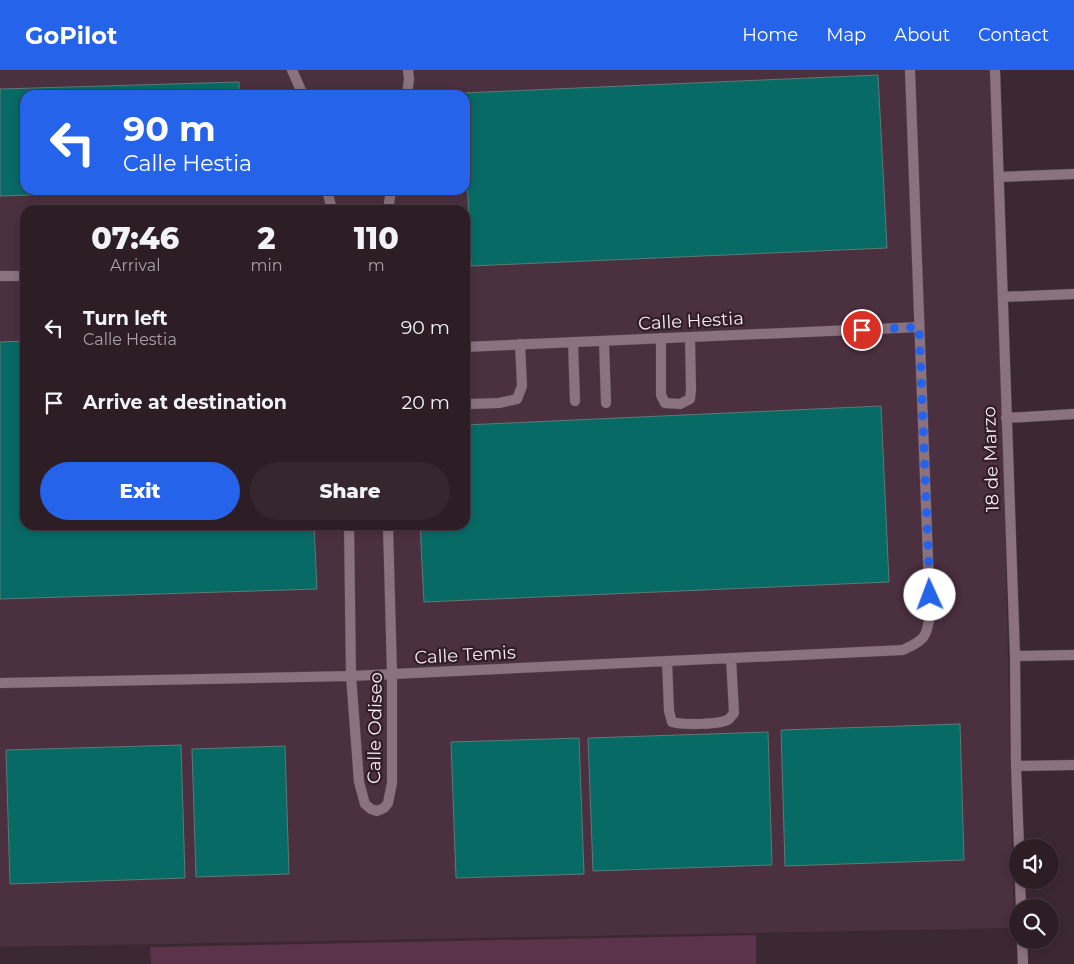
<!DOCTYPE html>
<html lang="en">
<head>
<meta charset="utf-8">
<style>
  body { margin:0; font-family:Montserrat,sans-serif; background:#35272e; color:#f1f3f6; height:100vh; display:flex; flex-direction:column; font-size:19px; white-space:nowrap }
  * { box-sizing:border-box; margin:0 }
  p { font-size:16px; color:#a7a2a7 }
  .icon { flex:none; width:28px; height:28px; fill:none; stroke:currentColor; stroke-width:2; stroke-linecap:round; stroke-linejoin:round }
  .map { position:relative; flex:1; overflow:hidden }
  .details { position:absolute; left:20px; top:135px; width:450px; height:325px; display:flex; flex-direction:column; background:#2d1e26; border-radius:15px; box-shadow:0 2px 8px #0003,0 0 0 1px #483c43 }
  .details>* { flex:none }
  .guide { position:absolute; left:20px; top:20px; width:450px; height:105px; border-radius:15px; box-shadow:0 2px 8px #0003,0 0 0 1px #483c43; background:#2563eb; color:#fff; overflow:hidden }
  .fabs { position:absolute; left:1009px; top:769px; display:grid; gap:10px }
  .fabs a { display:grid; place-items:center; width:50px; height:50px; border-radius:50%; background:#2d1e26; box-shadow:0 2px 8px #0003,0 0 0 1px #483c43; font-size:25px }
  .pin { position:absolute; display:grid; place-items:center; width:42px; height:42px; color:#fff; margin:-21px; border:2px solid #fff; border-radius:50%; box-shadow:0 1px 5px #0007 }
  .me { position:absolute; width:55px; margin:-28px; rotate:358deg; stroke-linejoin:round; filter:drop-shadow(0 0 4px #0008) }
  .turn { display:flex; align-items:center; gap:18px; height:105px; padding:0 20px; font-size:22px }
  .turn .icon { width:65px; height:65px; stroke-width:2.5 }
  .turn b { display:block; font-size:35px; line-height:42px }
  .eta { display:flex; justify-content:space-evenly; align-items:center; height:85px; text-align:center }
  .eta b { font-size:30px; font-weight:800; line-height:35px }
  .cta { display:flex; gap:10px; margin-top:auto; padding:10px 20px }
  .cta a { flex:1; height:58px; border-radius:30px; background:#2563eb; color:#fff; font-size:20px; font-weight:800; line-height:58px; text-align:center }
  .cta a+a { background:#35272e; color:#f1f3f6 }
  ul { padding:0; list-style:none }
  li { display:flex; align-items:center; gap:15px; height:75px; padding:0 20px }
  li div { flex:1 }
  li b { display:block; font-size:19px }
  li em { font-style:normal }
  header { display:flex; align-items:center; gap:30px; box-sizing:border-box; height:70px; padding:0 25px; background:#2563eb; color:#fff }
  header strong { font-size:24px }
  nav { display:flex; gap:28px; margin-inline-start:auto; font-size:18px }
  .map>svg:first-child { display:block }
</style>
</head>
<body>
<header>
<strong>GoPilot</strong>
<nav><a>Home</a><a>Map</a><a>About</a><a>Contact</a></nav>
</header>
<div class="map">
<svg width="1074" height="894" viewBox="0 0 1074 894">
  <rect width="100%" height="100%" fill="#3c2833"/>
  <path fill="#4b303f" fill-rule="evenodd" d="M 0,0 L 995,0 L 1014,858 L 0,877 ZM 25,25 L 465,25 L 465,120 L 25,120 ZM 25,140 L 465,140 L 465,455 L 25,455 Z"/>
  <path fill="#5b334a" d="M 756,865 L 756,894 L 151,894 L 150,877 Z"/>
  <path fill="#086a65" stroke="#5c7a77" d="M 878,5 L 887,178 L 471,196 L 465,63 L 465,25 L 463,25 L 463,23 Z
    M 239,12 L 239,25 L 25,25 L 25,120 L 185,120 L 0,126 L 0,19 Z
    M 25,271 L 25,455 L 314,455 L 317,519 L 0,529 L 0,272 Z
    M 881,336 L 889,512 L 424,532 L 420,455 L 465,455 L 465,355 Z
    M 960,654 L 964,790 L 785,796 L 781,660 Z
    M 768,662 L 772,795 L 593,801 L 588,668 Z
    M 579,668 L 584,804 L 456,808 L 451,672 Z
    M 181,675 L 185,808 L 10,814 L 6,680 Z
    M 285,676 L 289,804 L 196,807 L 192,679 Z"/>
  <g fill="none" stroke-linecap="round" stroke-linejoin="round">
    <g stroke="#57434e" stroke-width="11">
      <path id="service" d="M 292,0 L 303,25
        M 407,25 L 409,9 L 408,0
        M 327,120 L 332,140
        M 388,140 L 391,120
        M 0,206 L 25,206
        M 661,268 L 661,325 L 665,333 L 680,334 L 690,329 L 691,320 L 690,267
        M 604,271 L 606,333
        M 573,272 L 575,331
        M 465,277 L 919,257
        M 465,332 L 469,334 L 499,333 L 517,329 L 522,316 L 520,274
        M 349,455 L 351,606 L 359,712 L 365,734 L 371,739 L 377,741 L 384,738 L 388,733 L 392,713 L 392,604 L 388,455
        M 667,591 L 669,641 L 672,652 C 683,655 720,655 729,649 C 731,647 732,645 734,643 L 731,588
        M 0,613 L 351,606 L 903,580 C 924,570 927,568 930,544 L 910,0"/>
    </g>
    <g stroke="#57434e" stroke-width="11">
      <path id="minor" d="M 995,0 L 1015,586 L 1016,696 L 1019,778
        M 999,107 L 1074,104
        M 1003,227 L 1074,224
        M 1006,348 L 1074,344
        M 1015,586 L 1074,585
        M 1016,696 L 1074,695
        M 1020,810 L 1021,838
        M 1022,870 L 1023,894"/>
    </g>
    <use href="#service" stroke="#8a727f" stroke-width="10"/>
    <use href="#minor" stroke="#8a727f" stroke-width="10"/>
  </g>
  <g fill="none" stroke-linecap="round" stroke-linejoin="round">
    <path stroke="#2563eb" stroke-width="9" stroke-dasharray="0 16.2" d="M 862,260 L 919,257 L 930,525"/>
  </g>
  <g text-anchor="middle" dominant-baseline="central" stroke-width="4.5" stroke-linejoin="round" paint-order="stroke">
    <g font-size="18" fill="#faecf3" stroke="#321e29">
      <text transform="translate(691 251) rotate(-3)">Calle Hestia</text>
      <text transform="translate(991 389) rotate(-92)">18 de Marzo</text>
      <text transform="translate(465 585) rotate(-3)">Calle Temis</text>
      <text transform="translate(375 658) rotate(-89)">Calle Odiseo</text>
    </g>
  </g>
</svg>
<div class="fabs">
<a><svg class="icon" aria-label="sound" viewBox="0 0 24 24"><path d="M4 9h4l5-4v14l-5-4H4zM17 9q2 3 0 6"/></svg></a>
<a><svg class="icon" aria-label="search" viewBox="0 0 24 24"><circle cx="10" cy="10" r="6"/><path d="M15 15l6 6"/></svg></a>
</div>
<div class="pin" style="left:862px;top:260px;background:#d93025"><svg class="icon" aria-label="arrive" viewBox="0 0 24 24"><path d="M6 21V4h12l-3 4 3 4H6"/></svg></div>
<svg class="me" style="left:930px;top:525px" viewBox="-20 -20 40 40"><circle r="19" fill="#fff"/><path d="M0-13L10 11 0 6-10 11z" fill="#2563eb"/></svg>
<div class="guide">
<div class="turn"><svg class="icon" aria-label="left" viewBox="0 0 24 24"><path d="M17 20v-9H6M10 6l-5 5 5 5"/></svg><div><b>90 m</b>Calle Hestia</div></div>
</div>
<section class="details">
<div class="eta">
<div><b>07:46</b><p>Arrival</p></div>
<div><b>2</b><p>min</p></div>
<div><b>110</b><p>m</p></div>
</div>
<ul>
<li><svg class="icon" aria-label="left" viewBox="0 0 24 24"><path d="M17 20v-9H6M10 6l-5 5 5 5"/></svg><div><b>Turn left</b><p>Calle Hestia</p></div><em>90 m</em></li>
<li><svg class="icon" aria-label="arrive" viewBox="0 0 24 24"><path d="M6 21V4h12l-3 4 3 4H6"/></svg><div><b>Arrive at destination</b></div><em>20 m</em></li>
</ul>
<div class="cta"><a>Exit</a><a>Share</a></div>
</section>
</div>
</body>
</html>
